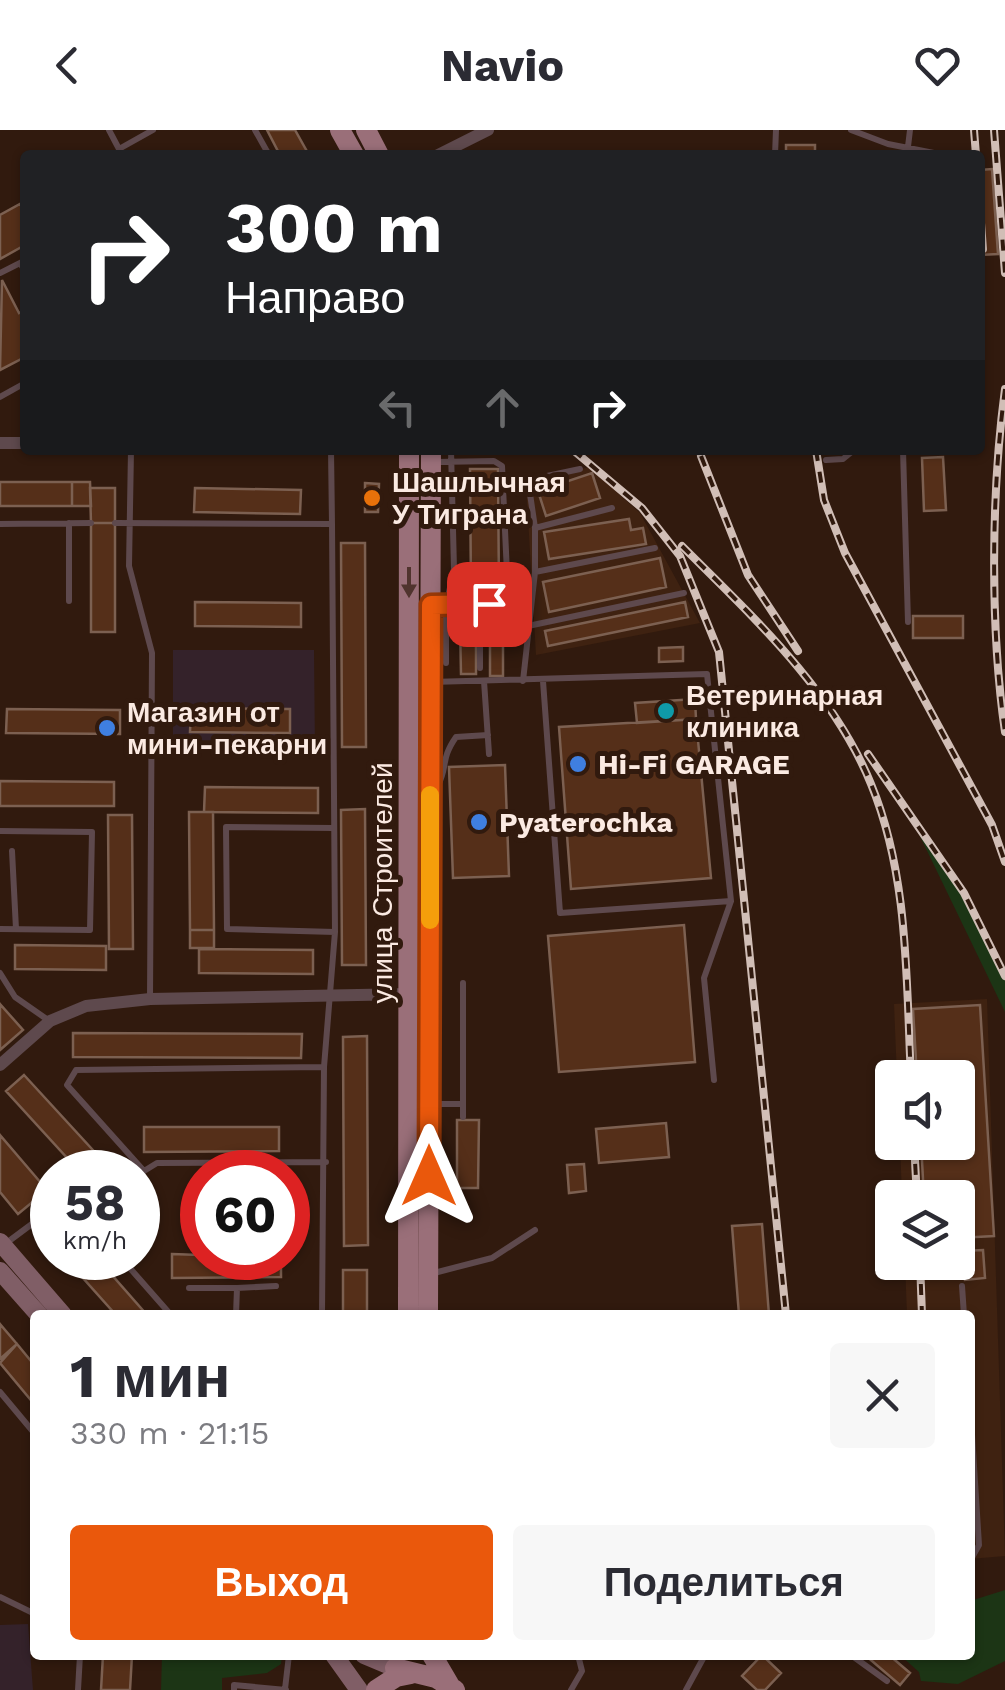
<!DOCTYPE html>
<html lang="ru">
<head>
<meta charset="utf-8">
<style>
  body { margin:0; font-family:"Work Sans",sans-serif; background:#f7f7f7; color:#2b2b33; height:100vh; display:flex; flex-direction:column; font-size:38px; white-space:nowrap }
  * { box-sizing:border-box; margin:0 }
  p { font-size:32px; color:#7c7c81 }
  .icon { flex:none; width:55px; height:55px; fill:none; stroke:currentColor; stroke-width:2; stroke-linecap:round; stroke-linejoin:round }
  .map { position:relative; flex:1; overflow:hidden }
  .drawer { position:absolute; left:30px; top:1180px; width:945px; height:350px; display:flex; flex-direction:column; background:#fff; border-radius:10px; box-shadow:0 2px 8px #0004 }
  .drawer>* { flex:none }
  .guide { position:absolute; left:20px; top:20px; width:965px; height:305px; border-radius:10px; box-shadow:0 2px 8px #0004; background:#202124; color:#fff; overflow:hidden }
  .controls { position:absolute; left:875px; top:930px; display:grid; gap:20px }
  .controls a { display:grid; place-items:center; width:100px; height:100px; border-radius:10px; background:#fff; box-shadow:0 2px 8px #0004; font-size:50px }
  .speed { position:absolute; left:30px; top:1020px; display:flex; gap:20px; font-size:50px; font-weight:700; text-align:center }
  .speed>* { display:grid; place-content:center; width:130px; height:130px; border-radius:50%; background:#fff; box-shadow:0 2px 8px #0004; line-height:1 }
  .speed small { font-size:25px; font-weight:400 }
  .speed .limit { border:15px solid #d22; background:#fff; color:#111 }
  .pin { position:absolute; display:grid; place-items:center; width:85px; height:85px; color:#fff; margin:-42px; border-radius:20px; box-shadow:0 5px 15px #0006 }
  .me { position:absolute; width:110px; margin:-55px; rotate:0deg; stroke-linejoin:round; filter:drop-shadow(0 0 8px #0008) }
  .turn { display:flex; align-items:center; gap:35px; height:210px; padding:0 40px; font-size:45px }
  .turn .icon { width:130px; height:130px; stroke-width:2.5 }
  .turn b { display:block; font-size:70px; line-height:85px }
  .lanes { display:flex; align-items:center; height:95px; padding:0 40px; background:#0003; justify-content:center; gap:50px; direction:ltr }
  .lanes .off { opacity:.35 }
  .round { display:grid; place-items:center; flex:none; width:105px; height:105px; border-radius:10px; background:#f7f7f7 }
  .head { display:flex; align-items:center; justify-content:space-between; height:170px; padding:0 40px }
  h1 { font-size:60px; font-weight:700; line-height:75px }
  .cta { display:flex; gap:20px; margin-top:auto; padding:20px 40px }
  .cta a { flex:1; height:115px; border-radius:10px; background:#ea580c; color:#fff; font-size:40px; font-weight:700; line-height:115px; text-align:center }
  .cta a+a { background:#f7f7f7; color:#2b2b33 }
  header { display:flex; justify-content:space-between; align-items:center; height:130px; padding:0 40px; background:#fff; font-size:45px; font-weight:700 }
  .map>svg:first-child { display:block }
</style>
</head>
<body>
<header><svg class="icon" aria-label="back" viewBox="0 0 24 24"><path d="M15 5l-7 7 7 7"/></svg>Navio<svg class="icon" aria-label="heart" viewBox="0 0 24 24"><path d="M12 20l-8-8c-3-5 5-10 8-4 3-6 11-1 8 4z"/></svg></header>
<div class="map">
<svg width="1005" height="1560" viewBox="0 0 1005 1560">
  <rect width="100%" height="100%" fill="#311a0e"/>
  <path fill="#3f2211" d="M 589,337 L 640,383 L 700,493 L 536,525 L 526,354 Z
    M 987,869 L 1005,1426 L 970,1429 L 970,1185 L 907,1185 L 905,1133 L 958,1132 L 958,1068 L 902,1067 L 900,1013 L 958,1012 L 958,948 L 897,947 L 894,874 Z"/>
  <path fill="#34222a" d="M 173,520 L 314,520 L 315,623 L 173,624 Z
    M 28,1494 L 33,1560 L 0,1560 L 0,1495 Z"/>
  <path fill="#1c3515" d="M 916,698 L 939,722 L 1005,848 L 1005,882 Z
    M 1005,1460 L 1005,1531 L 958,1554 L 921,1551 L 919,1542 L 900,1525 L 970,1525 L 970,1471 Z
    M 162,1525 L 282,1525 L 281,1534 L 267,1543 L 222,1548 L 222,1560 L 161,1560 Z"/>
  <path fill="#552f19" stroke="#7c6051" stroke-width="2.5" d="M 267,0 L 295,0 L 309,25 L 280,25 Z
    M 786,15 L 815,15 L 815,25 L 786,25 Z
    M 992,39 L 998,124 L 980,125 L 980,40 Z
    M 20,74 L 25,83 L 25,115 L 0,129 L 0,85 Z
    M 2,150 L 19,183 L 25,180 L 25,227 L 0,240 Z
    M 943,327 L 946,380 L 924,381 L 922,328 Z
    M 470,339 L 498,339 L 499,464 L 471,464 Z
    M 592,343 L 600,368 L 546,386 L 538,361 Z
    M 0,352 L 72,352 L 72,376 L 0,376 Z
    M 72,352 L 90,352 L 91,376 L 72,376 Z
    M 365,353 L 379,354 L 378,382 L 365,382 Z
    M 90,358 L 115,358 L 115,393 L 91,393 Z
    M 195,358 L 301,360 L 300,384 L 194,382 Z
    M 629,389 L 631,400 L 643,398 L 646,414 L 549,429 L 544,402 Z
    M 91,393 L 115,393 L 115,502 L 91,502 Z
    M 341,413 L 365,413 L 366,617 L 342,617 Z
    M 660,428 L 666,457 L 549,482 L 543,452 Z
    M 195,472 L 301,473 L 301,497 L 195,496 Z
    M 685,472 L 688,487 L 548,516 L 545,501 Z
    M 490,486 L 503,486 L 503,546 L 490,546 Z
    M 913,486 L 963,486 L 963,508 L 913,508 Z
    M 460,493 L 476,493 L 476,544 L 461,544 Z
    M 683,517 L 683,531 L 659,532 L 659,518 Z
    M 695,569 L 696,589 L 637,593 L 635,573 Z
    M 191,578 L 290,579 L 290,603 L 190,602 Z
    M 7,579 L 120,580 L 120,604 L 6,603 Z
    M 696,589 L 711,748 L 571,759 L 559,597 Z
    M 505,635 L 509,746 L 453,748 L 449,637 Z
    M 0,651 L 114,652 L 114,676 L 0,676 Z
    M 205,657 L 318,658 L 318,683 L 204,682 Z
    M 365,679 L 366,835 L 342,835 L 341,680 Z
    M 189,682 L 213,682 L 214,800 L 190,800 Z
    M 108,685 L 132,685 L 133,819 L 109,819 Z
    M 684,795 L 695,932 L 559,942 L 548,806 Z
    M 190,800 L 214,800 L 214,818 L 190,818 Z
    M 15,815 L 106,816 L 106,840 L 15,839 Z
    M 199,819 L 313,820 L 313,844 L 199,843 Z
    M 0,874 L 23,900 L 0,920 Z
    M 980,875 L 994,1106 L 958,1108 L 958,1068 L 924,1068 L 921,1012 L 958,1012 L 958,948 L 917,948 L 913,879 Z
    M 73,903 L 302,904 L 301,928 L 73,927 Z
    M 367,906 L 368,1115 L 344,1116 L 343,907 Z
    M 24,945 L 113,1042 L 80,1042 L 6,961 Z
    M 457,990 L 479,990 L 478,1058 L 457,1058 Z
    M 666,993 L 669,1027 L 599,1033 L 596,999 Z
    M 144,997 L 279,997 L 279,1021 L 144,1022 Z
    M 0,1005 L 47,1060 L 18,1084 L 0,1062 Z
    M 584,1034 L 586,1061 L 569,1063 L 567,1035 Z
    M 762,1094 L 769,1185 L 739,1185 L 732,1096 Z
    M 983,1120 L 985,1148 L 965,1150 L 963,1121 Z
    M 172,1124 L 281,1128 L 281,1147 L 172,1148 Z
    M 65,1128 L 97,1128 L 147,1185 L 116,1185 Z
    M 343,1140 L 367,1140 L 367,1185 L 343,1185 Z
    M 0,1194 L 17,1214 L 0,1229 Z
    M 17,1214 L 35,1236 L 35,1275 L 0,1233 Z
    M 103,1525 L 132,1525 L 130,1560 L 101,1560 Z
    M 762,1525 L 781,1543 L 765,1560 L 757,1560 L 742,1546 Z
    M 865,1525 L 889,1525 L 910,1543 L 900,1555 Z"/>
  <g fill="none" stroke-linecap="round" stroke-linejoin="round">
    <path stroke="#5e494d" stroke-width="6" d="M 109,0 L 119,19 L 153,0
      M 255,0 L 269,25
      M 851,0 L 888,14 L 944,25
      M 775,25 L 776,0
      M 907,25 L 910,0
      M 25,130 L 20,133 L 25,141
      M 0,143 L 20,133
      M 0,267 L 25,253
      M 131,320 L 129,436 L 152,523 L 150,869
      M 331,320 L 332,394
      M 903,320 L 908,492
      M 826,330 L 843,329 L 854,320
      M 69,393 L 69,471
      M 115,393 L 332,394 L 335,802 L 324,937 L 76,940 L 67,955 L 144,1041 L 138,1047
      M 0,394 L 91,393
      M 535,398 L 528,350 L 580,339
      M 535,442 L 535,398 L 612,378
      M 432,475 L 474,478 L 501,468 L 507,443 L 502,336 L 494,331 L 435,332
      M 474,478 L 480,488 L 480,538
      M 528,496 L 684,463
      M 446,533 L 446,476 L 454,439 L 451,320
      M 484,551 L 489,624
      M 523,551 L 535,442 L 655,418
      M 431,552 L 707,544 L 731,771 L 560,783 L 543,551
      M 438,655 C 448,637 440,630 456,607 L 488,605
      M 333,698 L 226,697 L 227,799 L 335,802
      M 0,701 L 92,702 L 90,800 L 0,799
      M 12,721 L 16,799
      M 0,843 L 15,867 L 48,890
      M 714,950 L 704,848 L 731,771
      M 434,974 L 462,974
      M 463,987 L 463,853
      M 144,1041 L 157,1033 L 326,1032
      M 5,1114 L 52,1079
      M 121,1128 L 171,1185
      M 434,1143 L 492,1128 L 535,1100
      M 962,1156 L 964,1185
      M 189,1158 L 237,1158 L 236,1185
      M 237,1158 L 276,1156
      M 322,1185 L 324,937
      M 0,1262 L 35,1304
      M 970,1273 L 979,1415 L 970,1431
      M 0,1467 L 35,1484
      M 851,1525 L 887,1551
      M 285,1559 L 289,1525
      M 78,1560 L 80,1525
      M 234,1560 L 234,1555 L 286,1560
      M 571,1560 L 582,1541 L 578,1525
      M 686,1560 L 705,1525"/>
    <path stroke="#5e494d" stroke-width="12" d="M 438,25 L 488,0
      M 0,313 L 25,313
      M 0,935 L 50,891 L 86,876 L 150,869 L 410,864"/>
    <path stroke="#805e66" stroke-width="18" d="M 0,1112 L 63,1185
      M 0,1141 L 39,1185
      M 334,1525 L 359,1560
      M 364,1525 L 395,1538"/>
    <path stroke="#9a6f79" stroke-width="20" d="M 340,0 L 354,25
      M 366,0 L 379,25
      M 408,1185 L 409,320
      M 428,1185 L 431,320
      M 432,1525 L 449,1554
      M 395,1538 L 436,1548 L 455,1560
      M 376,1560 L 396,1547 L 411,1544"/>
    <g stroke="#d1beb6" stroke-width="8">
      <path id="rail" d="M 974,0 L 976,25
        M 994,0 L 1005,143
        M 980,80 L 983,119
        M 1005,259 C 991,364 990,498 1005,602
        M 573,320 L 642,378 L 680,426 L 719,522 L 786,1185
        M 816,320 L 824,370 L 845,423 L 992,695 L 1005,732
        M 701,326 L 748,445 L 798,521
        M 682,416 C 752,486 833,560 871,654 C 909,746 906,850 911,948
        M 868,624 L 964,763 L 1005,846
        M 914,1012 L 917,1068
        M 920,1132 L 922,1185"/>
    </g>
    <use href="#rail" stroke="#311a0e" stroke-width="4" stroke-dasharray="11" stroke-linecap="butt"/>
  </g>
  <defs><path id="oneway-solid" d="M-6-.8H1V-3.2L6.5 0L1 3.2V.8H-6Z" transform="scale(2.5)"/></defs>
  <use fill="#50342e" href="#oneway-solid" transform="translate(409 452) rotate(90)"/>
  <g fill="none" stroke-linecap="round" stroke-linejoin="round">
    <g stroke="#983908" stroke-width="25">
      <path id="route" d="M 429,1046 L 431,475 L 489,474"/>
    </g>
    <use href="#route" stroke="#ea580c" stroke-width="18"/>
    <path stroke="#f59e0b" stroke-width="18" d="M 430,665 L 430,790"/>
  </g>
  <circle fill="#e8710a" stroke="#311a0e" stroke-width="4" cx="372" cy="368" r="10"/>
  <circle fill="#0f9aa8" stroke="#311a0e" stroke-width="4" cx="666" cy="581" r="10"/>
  <g fill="#3f7fe0" stroke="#311a0e" stroke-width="4">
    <circle cx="107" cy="598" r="10"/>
    <circle cx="578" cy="634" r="10"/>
    <circle cx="479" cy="692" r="10"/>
  </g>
  <g text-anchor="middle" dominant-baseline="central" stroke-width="10" stroke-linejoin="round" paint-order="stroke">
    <g font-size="28" font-weight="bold" fill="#fbeae2" stroke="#311a0e" text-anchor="start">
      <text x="392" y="352">Шашлычная<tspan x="392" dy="32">У Тиграна</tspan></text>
      <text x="686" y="565">Ветеринарная<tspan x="686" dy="32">клиника</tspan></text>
      <text x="127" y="582">Магазин от<tspan x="127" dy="32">мини-пекарни</tspan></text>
      <text x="598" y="634">Hi-Fi GARAGE</text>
      <text x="499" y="692">Pyaterochka</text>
    </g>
    <g font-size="28" fill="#fbeae2" stroke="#311a0e">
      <text transform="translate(382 753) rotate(-90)">улица Строителей</text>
    </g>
  </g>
</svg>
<div class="controls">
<a><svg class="icon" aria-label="sound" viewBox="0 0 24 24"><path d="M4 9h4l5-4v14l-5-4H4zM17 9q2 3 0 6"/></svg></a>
<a><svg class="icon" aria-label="layers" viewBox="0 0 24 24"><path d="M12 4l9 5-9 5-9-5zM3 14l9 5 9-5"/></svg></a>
</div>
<div class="speed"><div>58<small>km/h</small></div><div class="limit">60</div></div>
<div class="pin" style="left:489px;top:474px;background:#d93025"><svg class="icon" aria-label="arrive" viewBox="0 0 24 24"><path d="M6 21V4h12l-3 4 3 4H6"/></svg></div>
<svg class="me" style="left:429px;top:1046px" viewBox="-20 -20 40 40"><path d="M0-17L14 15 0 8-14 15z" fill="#ea580c" stroke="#fff" stroke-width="4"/></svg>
<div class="guide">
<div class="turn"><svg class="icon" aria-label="right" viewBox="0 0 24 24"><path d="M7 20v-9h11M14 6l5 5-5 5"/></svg><div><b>300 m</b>Направо</div></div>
<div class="lanes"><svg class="icon off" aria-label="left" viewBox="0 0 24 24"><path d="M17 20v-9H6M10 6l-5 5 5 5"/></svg><svg class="icon off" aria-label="ahead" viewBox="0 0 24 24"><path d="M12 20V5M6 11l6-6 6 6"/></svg><svg class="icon" aria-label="right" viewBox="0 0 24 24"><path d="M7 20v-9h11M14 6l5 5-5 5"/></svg></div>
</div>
<section class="drawer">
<div class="head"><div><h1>1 мин</h1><p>330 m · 21:15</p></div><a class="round"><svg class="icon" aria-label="close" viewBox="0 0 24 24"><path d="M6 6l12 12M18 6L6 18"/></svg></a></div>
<div class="cta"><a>Выход</a><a>Поделиться</a></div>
</section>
</div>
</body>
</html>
